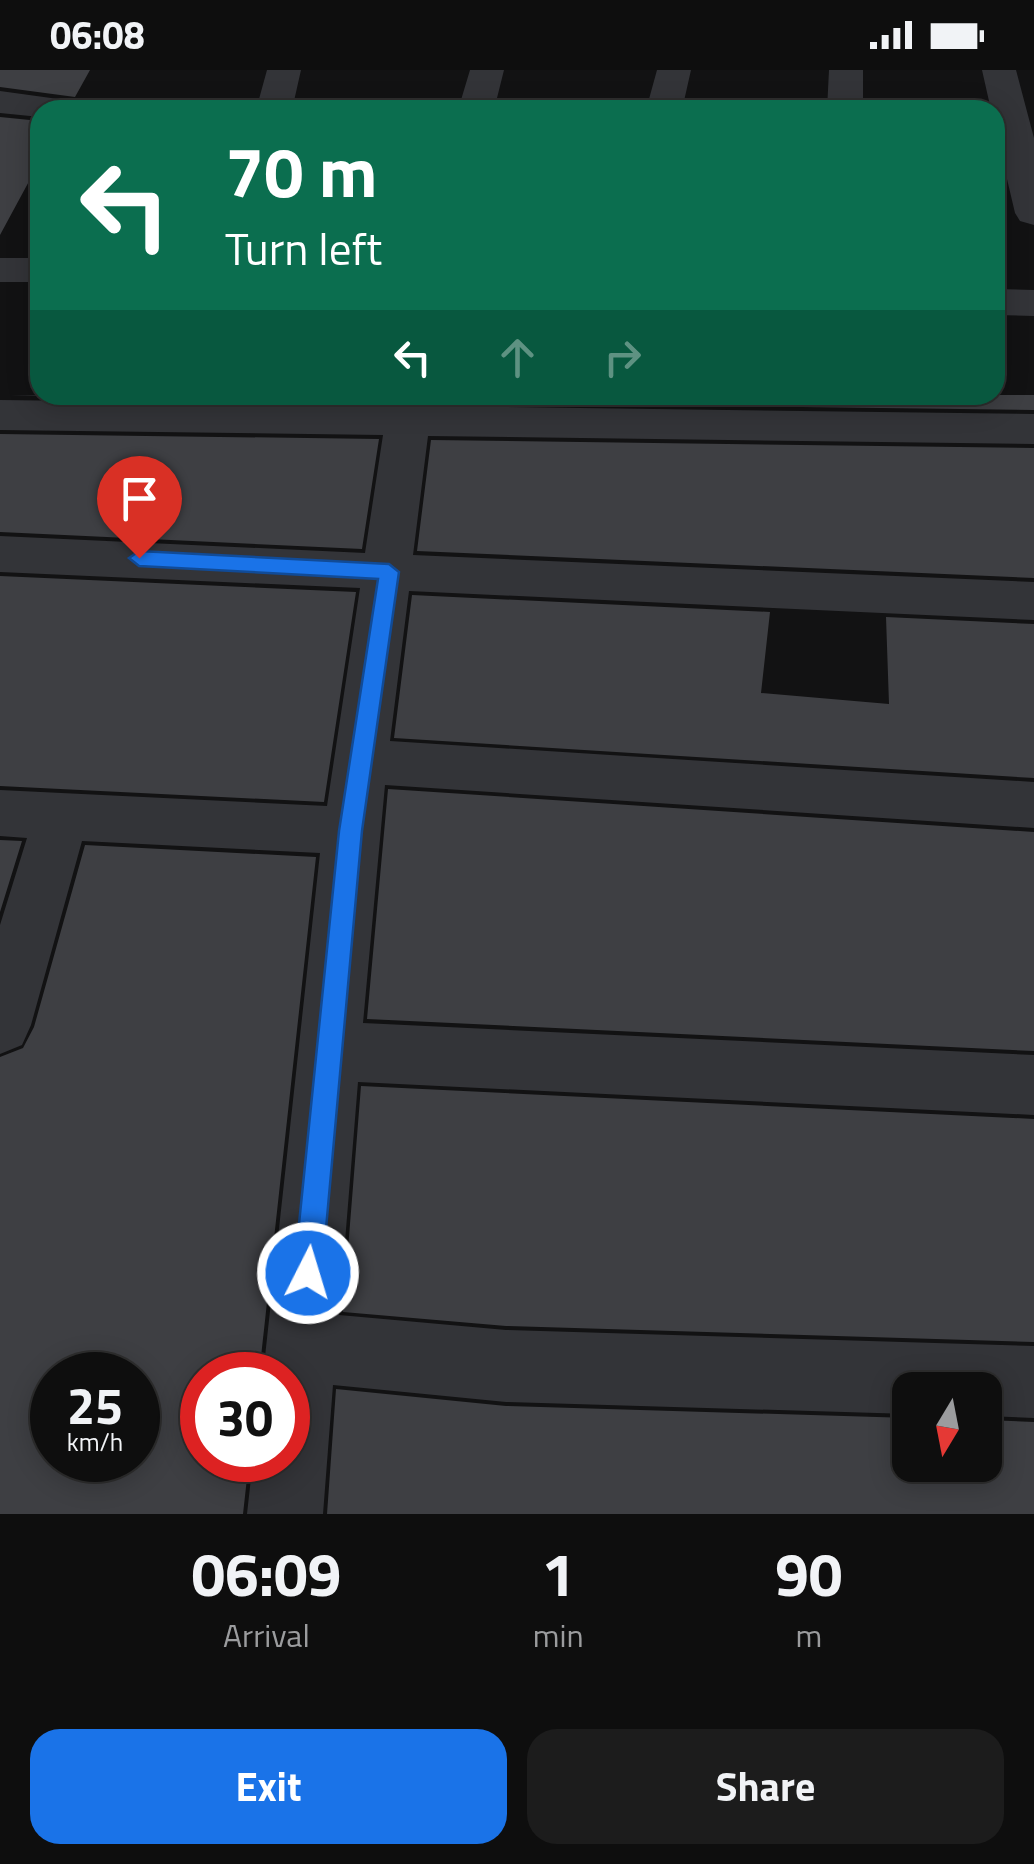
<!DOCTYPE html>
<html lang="en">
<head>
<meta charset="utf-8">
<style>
  body { margin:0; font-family:"Titillium Web",sans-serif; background:#1c1c1c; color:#f1f3f6; height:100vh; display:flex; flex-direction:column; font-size:38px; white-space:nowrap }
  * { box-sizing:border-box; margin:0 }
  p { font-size:32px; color:#9b9c9e }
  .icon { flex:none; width:55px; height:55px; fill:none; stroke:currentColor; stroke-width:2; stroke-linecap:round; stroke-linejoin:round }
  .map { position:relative; height:1444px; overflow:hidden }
  .side { display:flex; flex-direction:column; background:#0e0e0e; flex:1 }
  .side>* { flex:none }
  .guide { position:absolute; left:30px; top:30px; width:975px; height:305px; border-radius:30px; box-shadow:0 5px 25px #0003,0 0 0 2px #2e2e2e; background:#0b6e4f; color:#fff; overflow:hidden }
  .needle { width:65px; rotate:190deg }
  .controls { position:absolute; left:892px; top:1302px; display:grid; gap:20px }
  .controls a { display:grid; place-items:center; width:110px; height:110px; border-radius:20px; background:#0e0e0e; box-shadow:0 5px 25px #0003,0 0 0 2px #2e2e2e; font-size:50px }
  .speed { position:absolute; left:30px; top:1282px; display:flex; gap:20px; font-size:50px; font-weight:700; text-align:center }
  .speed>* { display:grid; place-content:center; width:130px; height:130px; border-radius:50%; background:#0e0e0e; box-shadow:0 5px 25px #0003,0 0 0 2px #2e2e2e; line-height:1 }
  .speed small { font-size:25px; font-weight:400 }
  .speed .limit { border:15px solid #d22; background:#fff; color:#111 }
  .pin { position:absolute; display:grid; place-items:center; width:85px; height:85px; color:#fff; margin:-102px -42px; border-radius:50% 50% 50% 0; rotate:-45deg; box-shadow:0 0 10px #0007 }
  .pin .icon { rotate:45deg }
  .me { position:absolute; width:110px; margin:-55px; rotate:5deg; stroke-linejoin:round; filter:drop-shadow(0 0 8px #0008) }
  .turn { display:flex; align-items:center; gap:35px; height:210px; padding:0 30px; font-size:45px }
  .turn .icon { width:130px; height:130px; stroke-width:2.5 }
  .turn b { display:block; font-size:70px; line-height:85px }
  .lanes { display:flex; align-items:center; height:95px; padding:0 30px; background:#0003; justify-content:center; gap:50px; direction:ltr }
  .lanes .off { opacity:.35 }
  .eta { display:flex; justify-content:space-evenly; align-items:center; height:170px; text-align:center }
  .eta b { font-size:60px; font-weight:700; line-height:70px }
  .button { display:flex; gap:20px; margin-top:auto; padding:20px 30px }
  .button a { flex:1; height:115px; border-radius:30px; background:#1a73e8; color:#fff; font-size:40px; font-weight:700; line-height:115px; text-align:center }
  .button a+a { background:#1c1c1c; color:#f1f3f6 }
  .status { display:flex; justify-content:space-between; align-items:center; height:70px; padding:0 50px; background:#0e0e0e; direction:ltr }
  .status svg { height:28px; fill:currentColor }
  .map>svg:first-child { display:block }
</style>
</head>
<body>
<div class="status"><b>06:08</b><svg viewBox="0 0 49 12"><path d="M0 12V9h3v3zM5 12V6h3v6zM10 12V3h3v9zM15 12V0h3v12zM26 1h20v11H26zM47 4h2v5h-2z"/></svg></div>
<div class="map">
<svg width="1034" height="1444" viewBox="0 0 1034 1444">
  <rect width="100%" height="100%" fill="#121213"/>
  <path fill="#3e3f43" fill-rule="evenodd" d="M 0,0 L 90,0 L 75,27 L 0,17 Z
    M 0,47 L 40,51 L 40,91 L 0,165 Z
    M 10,325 L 344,325 L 344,331 Z
    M 476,325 L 1034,325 L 1034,340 L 474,333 Z
    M 0,364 L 379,369 L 362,479 L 0,462 Z
    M 431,370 L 1034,378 L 1034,508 L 417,481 Z
    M 0,506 L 356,522 L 324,732 L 0,716 Z
    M 412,525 L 770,542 L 761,623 L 889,634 L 886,547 L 1034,554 L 1034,708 L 394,668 Z
    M 388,719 L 1034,762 L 1034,981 L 367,949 Z
    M 0,770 L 22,771 L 0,842 Z
    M 85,775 L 316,787 L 259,1305 L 202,1305 L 202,1390 L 249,1390 L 243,1444 L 0,1444 L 0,987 L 23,978 L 34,957 ZM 52,1305 L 138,1305 L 138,1390 L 52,1390 Z
    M 361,1016 L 1034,1049 L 1034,1272 L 506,1256 L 343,1242 Z
    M 336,1319 L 506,1336 L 910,1348 L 910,1395 L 985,1395 L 985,1350 L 1034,1352 L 1034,1444 L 327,1444 Z"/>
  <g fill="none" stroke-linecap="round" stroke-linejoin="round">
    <path stroke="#393b3f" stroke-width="6" stroke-dasharray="5 8" stroke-linecap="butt" d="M 154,434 L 162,403"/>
    <path fill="#333438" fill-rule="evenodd" d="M 267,0 L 301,0 L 292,40 L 256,40 Z
      M 470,0 L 504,0 L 494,40 L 458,40 Z
      M 657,0 L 691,0 L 682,40 L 646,40 Z
      M 829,0 L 863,0 L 863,40 L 827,40 Z
      M 982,0 L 1016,0 L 1034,68 L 1034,155 L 1020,151 L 1015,143 L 995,58 L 995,40 L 991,40 Z
      M 0,21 L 80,32 L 85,40 L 40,40 L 40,47 L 0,43 Z
      M 0,188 L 40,188 L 40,212 L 0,212 Z
      M 995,219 L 1034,220 L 1034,246 L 995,245 Z
      M 389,325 L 433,325 L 432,336 L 1034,344 L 1034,374 L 428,366 L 413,485 L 1034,512 L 1034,550 L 409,521 L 390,671 L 1034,712 L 1034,758 L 385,715 L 363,953 L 1034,985 L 1034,1045 L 358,1012 L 339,1245 L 506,1260 L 1034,1276 L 1034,1348 L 985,1346 L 985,1320 L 910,1320 L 910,1344 L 506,1332 L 333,1315 L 323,1444 L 247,1444 L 253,1390 L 288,1390 L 288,1305 L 263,1305 L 320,783 L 82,771 L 31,955 L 22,975 L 0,984 L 0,855 L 27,768 L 0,766 L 0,720 L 327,736 L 360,518 L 0,502 L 0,466 L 365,483 L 383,365 L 0,360 L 0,330 L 388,335 Z"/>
  </g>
  <path fill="#1a73e8" stroke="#114b97" stroke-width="2.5" d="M 139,481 L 389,494 L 399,502 L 362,761 L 322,1203 L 318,1213 L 308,1217 L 298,1213 L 294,1203 L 339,761 L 378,509 L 139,496 L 129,488 Z"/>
</svg>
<div class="controls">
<a><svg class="needle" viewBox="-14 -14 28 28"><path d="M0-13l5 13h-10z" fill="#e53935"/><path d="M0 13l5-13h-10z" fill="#9b9c9e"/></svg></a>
</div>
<div class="speed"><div>25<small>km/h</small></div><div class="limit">30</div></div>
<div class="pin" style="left:139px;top:488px;background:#d93025"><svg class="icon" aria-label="arrive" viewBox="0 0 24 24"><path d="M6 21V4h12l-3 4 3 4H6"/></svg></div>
<svg class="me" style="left:308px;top:1203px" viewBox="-20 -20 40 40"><circle r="17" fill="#1a73e8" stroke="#fff" stroke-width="3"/><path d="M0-11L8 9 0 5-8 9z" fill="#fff"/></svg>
<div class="guide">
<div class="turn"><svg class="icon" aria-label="left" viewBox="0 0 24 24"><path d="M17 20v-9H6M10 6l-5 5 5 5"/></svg><div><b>70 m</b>Turn left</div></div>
<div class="lanes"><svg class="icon" aria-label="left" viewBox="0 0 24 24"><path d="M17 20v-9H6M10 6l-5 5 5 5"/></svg><svg class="icon off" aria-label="ahead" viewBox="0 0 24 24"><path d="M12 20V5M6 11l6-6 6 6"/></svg><svg class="icon off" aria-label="right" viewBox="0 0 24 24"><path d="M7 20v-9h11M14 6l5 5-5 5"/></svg></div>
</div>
</div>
<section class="side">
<div class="eta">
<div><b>06:09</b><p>Arrival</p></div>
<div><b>1</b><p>min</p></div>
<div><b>90</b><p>m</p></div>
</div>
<div class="button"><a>Exit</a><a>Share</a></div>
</section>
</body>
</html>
